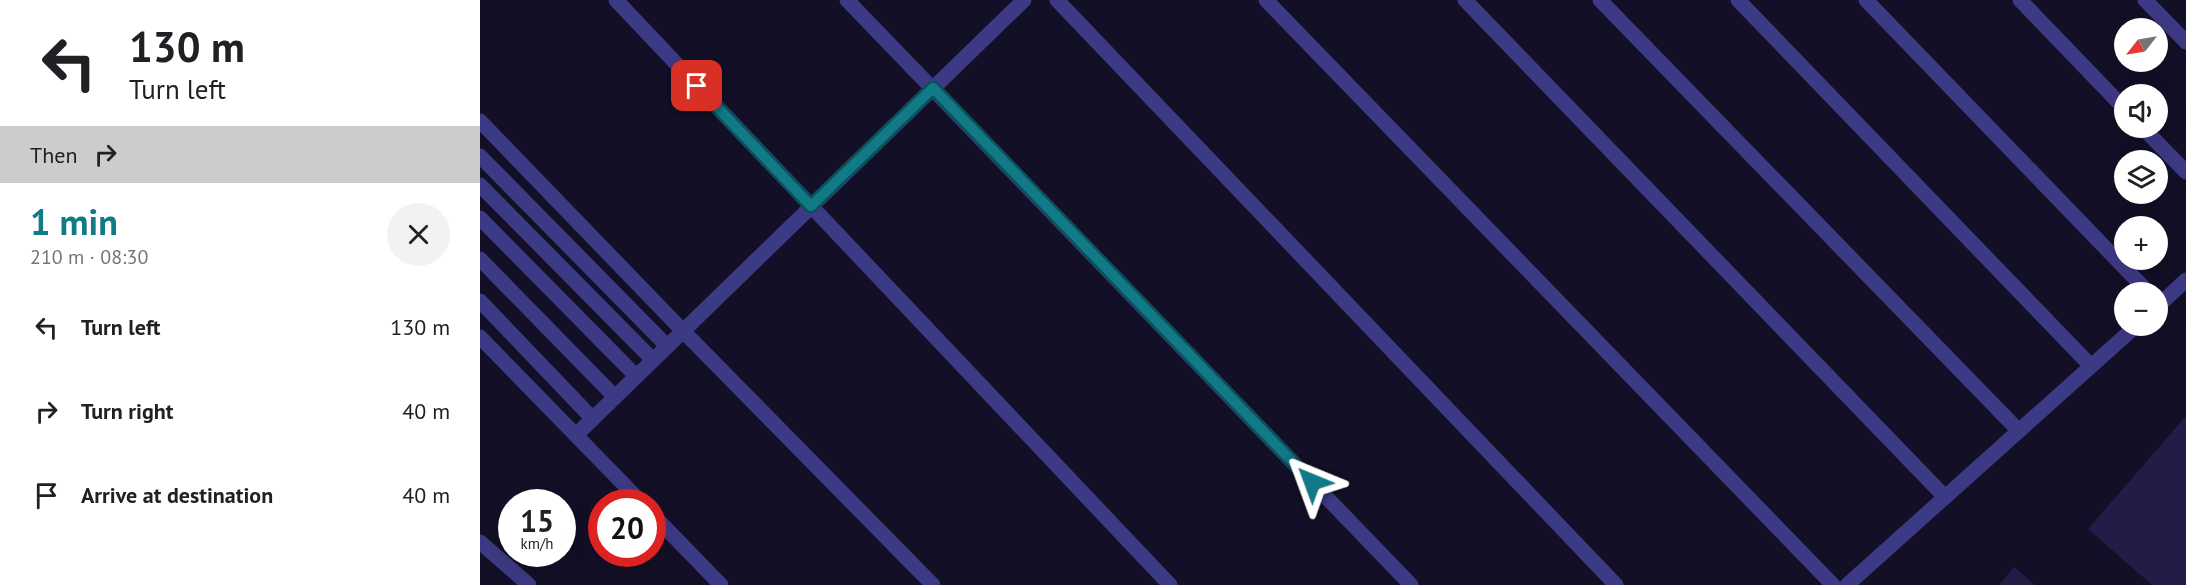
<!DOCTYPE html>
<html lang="en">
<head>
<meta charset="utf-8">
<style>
  body { margin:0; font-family:"PT Sans",sans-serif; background:#f2f2f2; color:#202124; height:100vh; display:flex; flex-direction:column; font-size:22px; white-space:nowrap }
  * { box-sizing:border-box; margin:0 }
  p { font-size:20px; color:#757577 }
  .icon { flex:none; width:33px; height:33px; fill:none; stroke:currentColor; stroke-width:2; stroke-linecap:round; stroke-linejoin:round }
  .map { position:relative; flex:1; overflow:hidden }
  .details { display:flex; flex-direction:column; background:#fff; width:480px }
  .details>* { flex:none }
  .hud { background:#fff; color:#202124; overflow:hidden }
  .needle { width:39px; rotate:239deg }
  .buttons { position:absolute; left:1634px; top:18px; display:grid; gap:12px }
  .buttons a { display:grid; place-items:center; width:54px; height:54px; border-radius:50%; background:#fff; box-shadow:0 6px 24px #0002; font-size:30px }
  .speed { position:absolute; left:18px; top:489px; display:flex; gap:12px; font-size:30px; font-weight:700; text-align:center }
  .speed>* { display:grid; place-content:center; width:78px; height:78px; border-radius:50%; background:#fff; box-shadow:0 6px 24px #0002; line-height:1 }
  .speed small { font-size:15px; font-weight:400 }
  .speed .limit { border:9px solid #d22; background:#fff; color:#111 }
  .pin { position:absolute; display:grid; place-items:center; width:51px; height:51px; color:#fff; margin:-26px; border-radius:12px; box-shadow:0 3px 9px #0006 }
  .me { position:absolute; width:66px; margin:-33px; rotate:316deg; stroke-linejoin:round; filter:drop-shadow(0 0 4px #0008) }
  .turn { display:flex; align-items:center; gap:21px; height:126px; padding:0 30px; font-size:27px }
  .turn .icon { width:78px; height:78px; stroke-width:2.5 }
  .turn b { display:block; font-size:42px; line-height:51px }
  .then { display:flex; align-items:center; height:57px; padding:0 30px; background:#0003; gap:12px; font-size:22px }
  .round { display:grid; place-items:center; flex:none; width:63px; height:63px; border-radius:32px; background:#f2f2f2 }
  .summary { display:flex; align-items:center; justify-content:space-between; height:102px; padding:0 30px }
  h1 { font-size:36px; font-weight:700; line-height:45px; color:#127987 }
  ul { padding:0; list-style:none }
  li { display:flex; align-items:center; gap:18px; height:84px; padding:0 30px }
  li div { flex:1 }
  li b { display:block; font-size:22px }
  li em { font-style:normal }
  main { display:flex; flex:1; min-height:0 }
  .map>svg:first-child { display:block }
</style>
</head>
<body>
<main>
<section class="details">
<div class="hud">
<div class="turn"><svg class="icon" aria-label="left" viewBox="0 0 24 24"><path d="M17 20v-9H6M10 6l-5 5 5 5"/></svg><div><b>130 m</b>Turn left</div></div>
<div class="then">Then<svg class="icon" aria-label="right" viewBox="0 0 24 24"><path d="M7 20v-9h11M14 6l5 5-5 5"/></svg></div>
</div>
<div class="summary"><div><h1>1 min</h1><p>210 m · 08:30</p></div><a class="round"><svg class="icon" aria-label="close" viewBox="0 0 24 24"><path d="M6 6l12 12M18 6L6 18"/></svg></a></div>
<ul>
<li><svg class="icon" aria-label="left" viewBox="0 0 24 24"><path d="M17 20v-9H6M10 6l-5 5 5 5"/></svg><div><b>Turn left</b></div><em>130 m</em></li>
<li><svg class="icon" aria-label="right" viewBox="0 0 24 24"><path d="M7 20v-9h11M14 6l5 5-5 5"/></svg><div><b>Turn right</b></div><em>40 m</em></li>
<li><svg class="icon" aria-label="arrive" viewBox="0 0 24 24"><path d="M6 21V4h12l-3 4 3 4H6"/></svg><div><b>Arrive at destination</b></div><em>40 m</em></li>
</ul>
</section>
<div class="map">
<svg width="1706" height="585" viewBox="0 0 1706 585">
  <rect width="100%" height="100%" fill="#130f26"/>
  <path fill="#241b47" d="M 1706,416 L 1706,585 L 1672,585 L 1608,529 Z
    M 1534,567 L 1555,585 L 1519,585 Z"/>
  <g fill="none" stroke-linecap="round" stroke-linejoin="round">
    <path stroke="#3d3a85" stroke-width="15" d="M 136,0 L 690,585
      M 367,0 L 931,585
      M 577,0 L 1136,585
      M 786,0 L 1353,585
      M 985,0 L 1465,497
      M 1120,0 L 1539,431
      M 1258,0 L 1611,366
      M 1386,0 L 1668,292
      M 1540,0 L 1644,108
      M 1665,0 L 1706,42
      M 0,121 L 203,331 L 453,585
      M 1663,128 L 1706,172
      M 0,156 L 187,346
      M 0,185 L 173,360
      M 0,218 L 156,376
      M 0,259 L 135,397
      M 0,301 L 113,419
      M 1677,307 L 1706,280
      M 0,337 L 161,502
      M 96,435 L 544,0
      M 172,514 L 241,585
      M 0,542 L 49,585
      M 1367,585 L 1656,326"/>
  </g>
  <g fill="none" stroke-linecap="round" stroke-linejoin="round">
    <g stroke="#0c4f58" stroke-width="15">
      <path id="route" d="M 217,86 L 331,206 L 453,88 L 832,482"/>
    </g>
    <use href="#route" stroke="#127987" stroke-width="10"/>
  </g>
</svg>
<div class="buttons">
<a><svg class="needle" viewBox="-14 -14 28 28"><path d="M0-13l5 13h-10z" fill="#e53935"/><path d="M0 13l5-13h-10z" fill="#757577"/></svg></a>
<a><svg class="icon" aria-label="sound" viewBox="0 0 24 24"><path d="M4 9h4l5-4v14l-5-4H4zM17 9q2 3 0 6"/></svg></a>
<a><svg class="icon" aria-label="layers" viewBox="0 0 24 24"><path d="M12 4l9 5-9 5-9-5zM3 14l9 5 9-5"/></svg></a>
<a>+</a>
<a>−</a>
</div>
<div class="speed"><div>15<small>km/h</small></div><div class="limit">20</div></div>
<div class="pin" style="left:217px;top:86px;background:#d93025"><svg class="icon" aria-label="arrive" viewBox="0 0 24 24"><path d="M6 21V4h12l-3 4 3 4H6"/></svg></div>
<svg class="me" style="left:832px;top:482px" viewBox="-20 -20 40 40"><path d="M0-17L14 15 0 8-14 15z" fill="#127987" stroke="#fff" stroke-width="4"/></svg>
</div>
</main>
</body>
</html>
